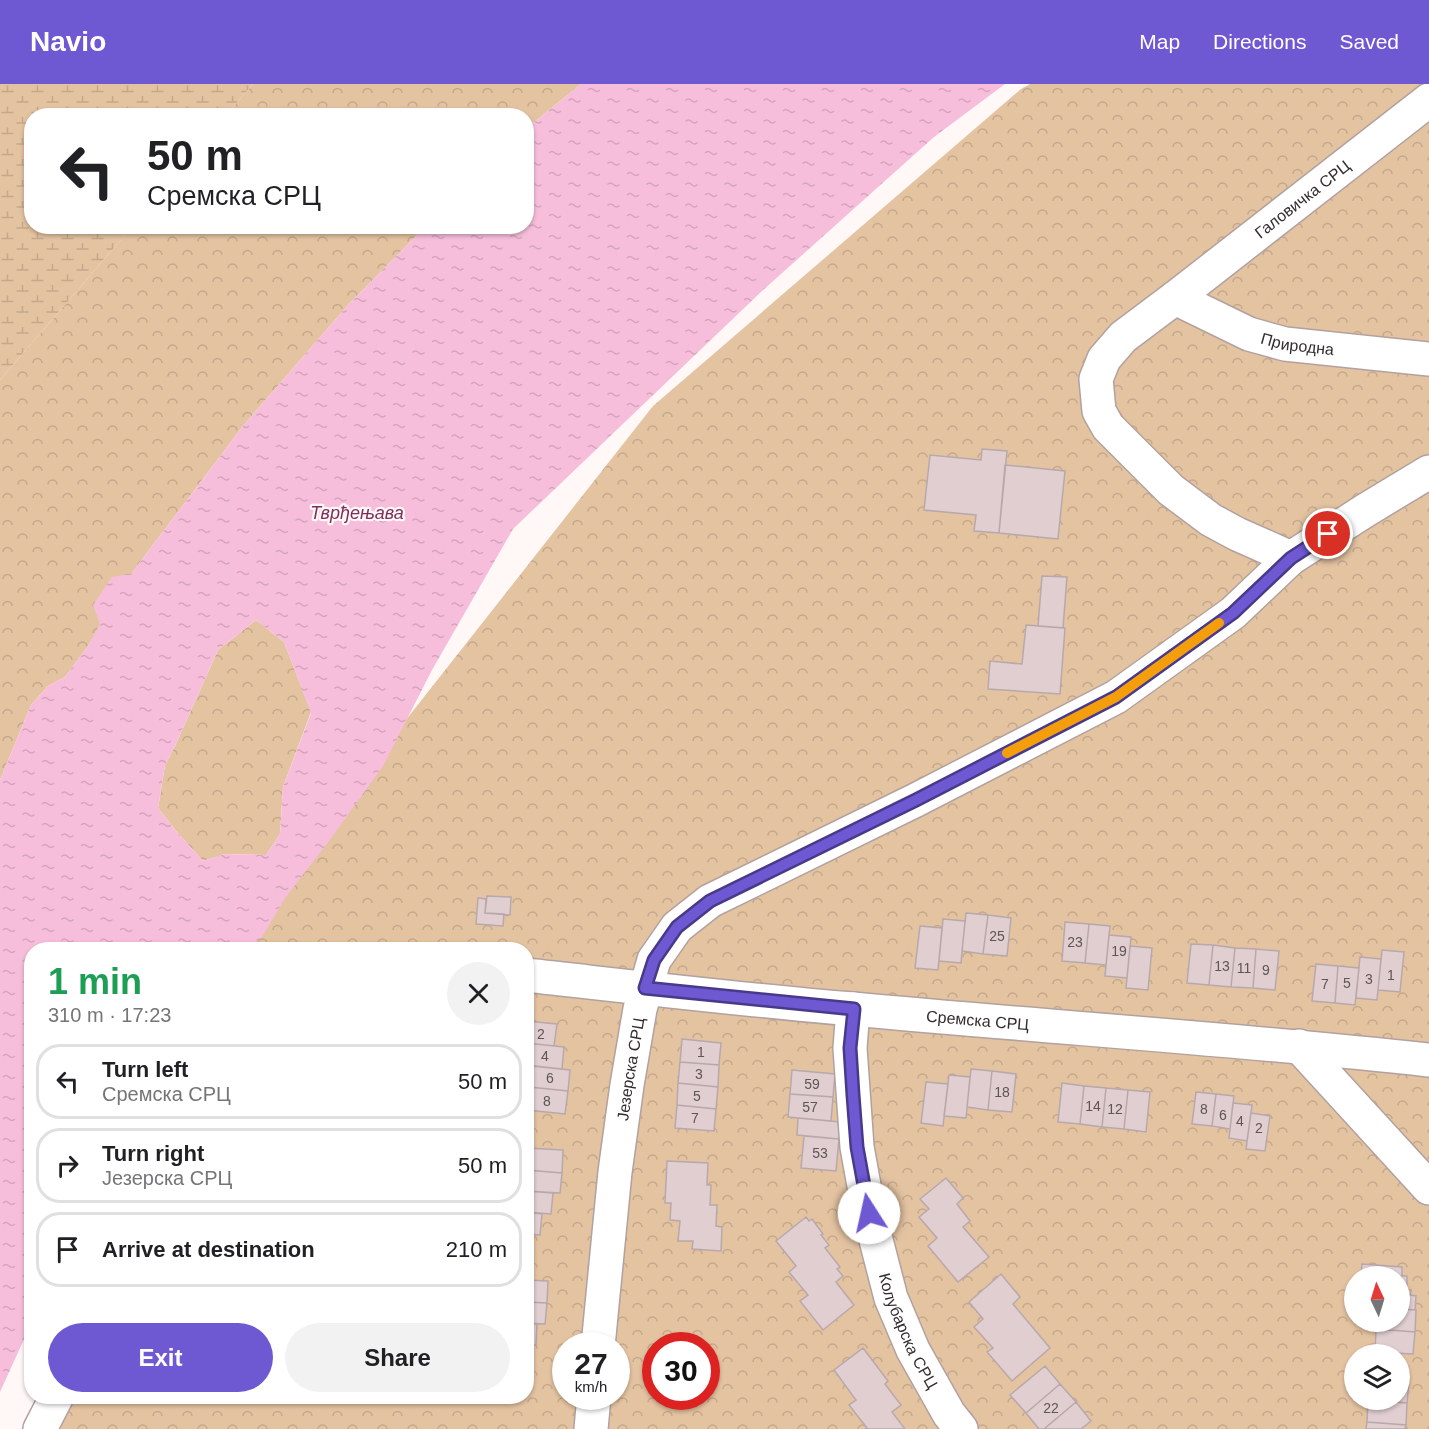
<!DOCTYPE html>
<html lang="en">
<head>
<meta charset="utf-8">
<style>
  body { margin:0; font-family:Helvetica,sans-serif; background:#f2f2f2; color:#202124; height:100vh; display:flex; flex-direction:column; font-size:22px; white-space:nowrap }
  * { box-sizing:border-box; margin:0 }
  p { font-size:20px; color:#757577 }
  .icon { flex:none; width:33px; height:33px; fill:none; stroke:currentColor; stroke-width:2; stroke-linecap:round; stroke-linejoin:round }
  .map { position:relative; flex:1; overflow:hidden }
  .side { position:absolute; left:24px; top:858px; width:510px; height:462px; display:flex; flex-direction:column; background:#fff; border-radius:24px; box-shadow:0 2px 4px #0004 }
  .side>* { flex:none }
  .hud { position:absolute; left:24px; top:24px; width:510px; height:126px; border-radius:24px; box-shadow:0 2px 4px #0004; background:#fff; color:#202124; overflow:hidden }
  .needle { width:39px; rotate:356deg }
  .tools { position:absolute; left:1344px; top:1182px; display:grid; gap:12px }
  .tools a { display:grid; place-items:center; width:66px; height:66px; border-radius:50%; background:#fff; box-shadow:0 2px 4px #0004; font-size:30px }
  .speed { position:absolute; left:552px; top:1248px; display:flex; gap:12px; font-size:30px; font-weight:700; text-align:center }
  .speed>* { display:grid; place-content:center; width:78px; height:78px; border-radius:50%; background:#fff; box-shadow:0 2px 4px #0004; line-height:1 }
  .speed small { font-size:15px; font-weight:400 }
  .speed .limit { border:9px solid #d22; background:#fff; color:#111 }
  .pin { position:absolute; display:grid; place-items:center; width:51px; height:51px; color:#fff; margin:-26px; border:3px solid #fff; border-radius:50%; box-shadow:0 2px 6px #0007 }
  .me { position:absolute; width:66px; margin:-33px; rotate:350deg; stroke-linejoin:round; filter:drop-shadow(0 0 4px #0008) }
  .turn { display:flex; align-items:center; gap:21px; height:126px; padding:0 24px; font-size:27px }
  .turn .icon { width:78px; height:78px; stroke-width:2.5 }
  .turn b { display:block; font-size:42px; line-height:51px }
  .round { display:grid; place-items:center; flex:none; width:63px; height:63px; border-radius:32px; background:#f2f2f2 }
  .overview { display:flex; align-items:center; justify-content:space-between; height:102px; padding:0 24px }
  h1 { font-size:36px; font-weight:800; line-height:45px; color:#1e9e55 }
  .primary-button { display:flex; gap:12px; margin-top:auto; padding:12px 24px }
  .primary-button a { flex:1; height:69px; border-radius:36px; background:#6e59d3; color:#fff; font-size:24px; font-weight:800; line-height:69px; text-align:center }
  .primary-button a+a { background:#f2f2f2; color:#202124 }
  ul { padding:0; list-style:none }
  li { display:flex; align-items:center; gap:18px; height:75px; margin:0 12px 9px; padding:0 12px; border:3px solid #e0e0e0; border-radius:24px }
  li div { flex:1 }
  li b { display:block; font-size:22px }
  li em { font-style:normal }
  header { display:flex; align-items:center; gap:36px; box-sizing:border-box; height:84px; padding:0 30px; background:#6e59d3; color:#fff }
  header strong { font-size:28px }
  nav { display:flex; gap:33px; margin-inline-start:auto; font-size:21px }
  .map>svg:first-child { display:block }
</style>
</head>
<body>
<header>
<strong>Navio</strong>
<nav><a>Map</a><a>Directions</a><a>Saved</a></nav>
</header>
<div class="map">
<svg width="1429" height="1345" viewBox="0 0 1429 1345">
  <defs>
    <pattern id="forest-crowns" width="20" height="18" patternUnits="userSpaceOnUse" patternTransform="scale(1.5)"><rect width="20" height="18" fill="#e4c3a1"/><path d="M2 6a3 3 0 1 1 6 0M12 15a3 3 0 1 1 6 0" fill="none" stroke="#c4a88b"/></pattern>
    <pattern id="wetland-marsh" width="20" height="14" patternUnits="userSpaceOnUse" patternTransform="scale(1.5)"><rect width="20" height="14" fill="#e4c3a1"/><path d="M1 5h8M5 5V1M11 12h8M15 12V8" fill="none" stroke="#c4a88b"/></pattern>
    <pattern id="water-ripples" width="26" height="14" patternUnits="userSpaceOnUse" patternTransform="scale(1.5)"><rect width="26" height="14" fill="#f7bedb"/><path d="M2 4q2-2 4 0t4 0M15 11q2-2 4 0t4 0" fill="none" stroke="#d4a4bc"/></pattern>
  </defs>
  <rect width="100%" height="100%" fill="#fff8f7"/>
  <path fill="url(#forest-crowns)" fill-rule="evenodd" d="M 253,0 L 581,0 L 527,44 L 526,32 L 226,31 Z
    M 1030,0 L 1429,0 L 1429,1345 L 27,1345 L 42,1313 L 526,1312 L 526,866 L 249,865 L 283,792 L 653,322 L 1021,5 ZM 1354,1192 L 1400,1192 L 1400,1238 L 1354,1238 ZM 566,1262 L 616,1262 L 616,1312 L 566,1312 ZM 656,1262 L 706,1262 L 706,1312 L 656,1312 ZM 1354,1270 L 1400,1270 L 1400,1316 L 1354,1316 Z
    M 132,143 L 425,143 L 348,221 L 243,342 L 131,490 L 88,562 L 65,593 L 48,602 L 31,621 L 0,696 L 0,296 Z
    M 256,536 L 284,558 L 311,628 L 283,703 L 280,750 L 266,771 L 225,770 L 203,777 L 176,747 L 158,724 L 165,681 L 175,662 L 218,566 Z"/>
  <path fill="url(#wetland-marsh)" d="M 0,0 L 253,0 L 226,31 L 32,32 L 32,142 L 132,143 L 0,296 Z"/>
  <path fill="url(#water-ripples)" fill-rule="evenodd" d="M 581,0 L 1005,0 L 934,53 L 762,207 L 513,445 L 432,586 L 383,682 L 326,761 L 285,814 L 262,853 L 250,865 L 32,866 L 31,1240 L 0,1308 L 0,696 L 31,621 L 48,602 L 65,593 L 88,562 L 100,540 L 93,521 L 112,493 L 131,490 L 243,342 L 348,221 L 425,143 L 526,142 L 527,44 ZM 256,536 L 284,558 L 311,629 L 283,703 L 280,750 L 266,771 L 225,770 L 203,777 L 176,747 L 158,724 L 165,681 L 175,662 L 218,566 Z"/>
  <path fill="#e0ced1" stroke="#b9a8ab" stroke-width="1.5" d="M 982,365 L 1007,367 L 999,449 L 974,447 L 976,431 L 924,426 L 930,371 L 981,376 Z
    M 1005,381 L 1065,387 L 1058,455 L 999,449 Z
    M 1042,492 L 1067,493 L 1063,544 L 1038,542 Z
    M 1026,541 L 1065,544 L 1060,610 L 988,605 L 990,577 L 1022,580 Z
    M 487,812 L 511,813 L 510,831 L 485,829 Z
    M 478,814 L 486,815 L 485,829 L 504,830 L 503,842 L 476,840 Z
    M 966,829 L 988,831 L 983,870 L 962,867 Z
    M 988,831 L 1011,834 L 1007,872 L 983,870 Z
    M 943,835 L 965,837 L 961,879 L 939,877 Z
    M 1065,838 L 1089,840 L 1085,879 L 1062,877 Z
    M 1089,840 L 1110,842 L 1106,881 L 1085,879 Z
    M 920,842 L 942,844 L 938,886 L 915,884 Z
    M 1109,851 L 1131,853 L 1127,894 L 1105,892 Z
    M 1191,860 L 1213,861 L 1209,901 L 1187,899 Z
    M 1213,861 L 1235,864 L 1231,903 L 1209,901 Z
    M 1130,862 L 1152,864 L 1148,906 L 1126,904 Z
    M 1235,864 L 1256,865 L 1253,904 L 1231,903 Z
    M 1256,865 L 1279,867 L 1275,906 L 1253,904 Z
    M 1382,866 L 1404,868 L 1400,908 L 1378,906 Z
    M 1360,873 L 1381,875 L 1377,916 L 1356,914 Z
    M 1316,880 L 1338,882 L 1335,919 L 1312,917 Z
    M 1338,882 L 1359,884 L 1355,921 L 1335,919 Z
    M 526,937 L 557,940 L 554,962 L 526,959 Z
    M 682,955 L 721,959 L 719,981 L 680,978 Z
    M 526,959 L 564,963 L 562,985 L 526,981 Z
    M 680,978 L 719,981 L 718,1003 L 678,999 Z
    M 532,982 L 570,986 L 568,1007 L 529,1003 Z
    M 971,985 L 992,987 L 988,1026 L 967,1023 Z
    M 792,986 L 835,990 L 833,1013 L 790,1010 Z
    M 992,987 L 1016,990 L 1012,1028 L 988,1026 Z
    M 949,991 L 970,993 L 966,1034 L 944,1032 Z
    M 926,998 L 948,1000 L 943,1042 L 921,1039 Z
    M 678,999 L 718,1003 L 716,1025 L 677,1021 Z
    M 1062,999 L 1084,1002 L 1080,1040 L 1058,1038 Z
    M 1084,1002 L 1106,1004 L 1102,1043 L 1080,1040 Z
    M 529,1003 L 568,1007 L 565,1030 L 527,1026 Z
    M 1106,1004 L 1128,1006 L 1124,1045 L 1102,1043 Z
    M 1128,1006 L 1150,1008 L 1146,1048 L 1124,1045 Z
    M 1196,1008 L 1216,1010 L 1212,1042 L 1192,1040 Z
    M 790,1010 L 833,1013 L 831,1037 L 788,1033 Z
    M 1216,1010 L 1234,1012 L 1230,1045 L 1212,1042 Z
    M 1233,1019 L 1252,1021 L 1247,1057 L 1229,1054 Z
    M 677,1021 L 716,1025 L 714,1047 L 675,1044 Z
    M 1251,1029 L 1270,1032 L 1265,1067 L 1246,1065 Z
    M 798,1034 L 840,1038 L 839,1055 L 797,1051 Z
    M 804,1052 L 839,1055 L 836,1087 L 801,1084 Z
    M 526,1064 L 563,1066 L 562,1089 L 526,1086 Z
    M 667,1077 L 708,1079 L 707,1101 L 711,1101 L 710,1121 L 717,1121 L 716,1142 L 722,1143 L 721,1167 L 692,1165 L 693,1157 L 678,1157 L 680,1137 L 670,1136 L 671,1119 L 665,1119 Z
    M 526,1086 L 562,1089 L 560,1109 L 526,1107 Z
    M 946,1094 L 963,1114 L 957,1120 L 970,1137 L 963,1143 L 989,1173 L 958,1198 L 928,1162 L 937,1154 L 919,1133 L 929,1125 L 920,1115 Z
    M 526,1107 L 553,1109 L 551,1130 L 526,1128 Z
    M 526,1128 L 542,1130 L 540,1151 L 526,1150 Z
    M 806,1133 L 809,1137 L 812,1135 L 823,1150 L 821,1151 L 829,1161 L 825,1164 L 840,1183 L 837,1185 L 843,1192 L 836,1198 L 854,1221 L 823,1246 L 800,1217 L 808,1211 L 789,1188 L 796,1182 L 776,1157 Z
    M 1362,1180 L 1402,1183 L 1402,1192 L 1407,1192 L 1407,1206 L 1400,1206 L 1400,1192 L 1361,1192 Z
    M 1001,1190 L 1020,1213 L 1013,1220 L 1050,1264 L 1012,1297 L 987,1268 L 993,1264 L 974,1243 L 983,1235 L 969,1218 Z
    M 526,1196 L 548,1197 L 547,1219 L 526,1218 Z
    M 1400,1206 L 1411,1206 L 1410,1211 L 1416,1212 L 1415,1226 L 1400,1225 Z
    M 526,1218 L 547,1219 L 545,1240 L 526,1239 Z
    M 1400,1225 L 1416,1226 L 1415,1248 L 1376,1245 L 1377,1238 L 1400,1238 Z
    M 526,1239 L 537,1240 L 536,1261 L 526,1261 Z
    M 1376,1245 L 1415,1248 L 1413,1270 L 1375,1268 Z
    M 863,1264 L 888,1297 L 885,1300 L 901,1321 L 892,1328 L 905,1345 L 865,1345 L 867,1344 L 849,1321 L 856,1316 L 834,1286 Z
    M 1045,1282 L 1060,1300 L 1026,1329 L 1010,1311 Z
    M 1400,1296 L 1409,1297 L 1407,1319 L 1368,1316 L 1400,1316 Z
    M 1060,1300 L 1076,1318 L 1044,1345 L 1039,1345 L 1026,1329 Z
    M 1368,1316 L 1407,1319 L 1406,1341 L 1367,1338 Z
    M 1076,1318 L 1091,1337 L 1081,1345 L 1044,1345 Z
    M 1367,1338 L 1406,1341 L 1405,1345 L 1366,1345 Z"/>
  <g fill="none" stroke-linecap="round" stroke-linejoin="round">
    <g stroke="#b2a19e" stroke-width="36">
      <g id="minor">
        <path id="s1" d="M 1175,214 L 1249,250 L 1285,260 L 1429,275"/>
        <path id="s2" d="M 1291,474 L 1237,450 L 1211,436 L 1171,406 L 1108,343 L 1099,327 L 1096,295 L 1104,275 L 1123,253 L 1175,214 L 1429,16"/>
        <path id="s3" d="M 526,891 C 635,903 744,916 853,925 C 1045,943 1237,955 1429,976"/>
        <path id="s4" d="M 853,925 L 850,964 L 857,1063 L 869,1129 L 891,1214 L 913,1266 L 949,1330 L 961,1345"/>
        <path d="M 1299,962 L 1429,1104"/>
        <path id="s5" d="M 598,1262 L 615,1088 L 627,1001 L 640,925 L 654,876 L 677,843 L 710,817 L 916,716 L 1116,613 L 1233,529 L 1291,474 L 1366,426 L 1429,388"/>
        <path d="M 40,1345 L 57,1312"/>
        <path d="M 591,1345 L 594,1312"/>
      </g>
    </g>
    <use href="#minor" stroke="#fff" stroke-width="33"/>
  </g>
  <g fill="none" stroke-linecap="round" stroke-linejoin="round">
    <g stroke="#483a89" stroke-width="15">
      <path id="route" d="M 869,1129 L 857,1063 L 853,1011 L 850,964 L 854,925 L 645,904 L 654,876 L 677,843 L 710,817 L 916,716 L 1116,613 L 1233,529 L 1291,474 L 1328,450"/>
    </g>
    <use href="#route" stroke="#6e59d3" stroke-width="10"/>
    <path stroke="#f59e0b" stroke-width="10" d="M 1007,669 L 1116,613 L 1219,539"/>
  </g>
  <g text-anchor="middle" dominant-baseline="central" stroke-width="4.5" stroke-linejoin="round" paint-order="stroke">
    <g font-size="14" fill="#5e5555">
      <text x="997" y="852">25</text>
      <text x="1075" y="858">23</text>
      <text x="1119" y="867">19</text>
      <text x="1222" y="882">13</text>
      <text x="1244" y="884">11</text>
      <text x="1266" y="886">9</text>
      <text x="1391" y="891">1</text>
      <text x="1369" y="895">3</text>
      <text x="1347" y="899">5</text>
      <text x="1325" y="900">7</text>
      <text x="541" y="950">2</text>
      <text x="701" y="968">1</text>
      <text x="545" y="972">4</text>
      <text x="699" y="990">3</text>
      <text x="550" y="994">6</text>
      <text x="812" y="1000">59</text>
      <text x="1002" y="1008">18</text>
      <text x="697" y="1012">5</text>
      <text x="547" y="1017">8</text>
      <text x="1093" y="1022">14</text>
      <text x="810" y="1023">57</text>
      <text x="1115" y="1025">12</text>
      <text x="1204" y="1025">8</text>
      <text x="1223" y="1031">6</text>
      <text x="695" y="1034">7</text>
      <text x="1240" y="1037">4</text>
      <text x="1259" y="1044">2</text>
      <text x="820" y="1069">53</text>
      <text x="1051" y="1324">22</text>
    </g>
    <g font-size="16" fill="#332d2c" stroke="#fff8f7">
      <text stroke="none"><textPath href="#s2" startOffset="555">Галовичка СРЦ</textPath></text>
      <text stroke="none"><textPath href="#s1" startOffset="132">Природна</textPath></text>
      <text stroke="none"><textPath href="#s3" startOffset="454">Сремска СРЦ</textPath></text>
      <text stroke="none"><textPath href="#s5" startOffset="279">Језерска СРЦ</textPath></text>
      <text stroke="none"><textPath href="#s4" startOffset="330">Колубарска СРЦ</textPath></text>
    </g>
    <g font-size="18" font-style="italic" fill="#7e2e5d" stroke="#fff8f7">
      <text x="357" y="429">Тврђењава</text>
    </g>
  </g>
</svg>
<div class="tools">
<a><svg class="needle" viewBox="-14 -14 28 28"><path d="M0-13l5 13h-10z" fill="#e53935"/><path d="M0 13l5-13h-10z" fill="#757577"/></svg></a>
<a><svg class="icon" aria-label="layers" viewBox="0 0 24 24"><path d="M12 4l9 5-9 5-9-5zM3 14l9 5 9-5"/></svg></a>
</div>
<div class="speed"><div>27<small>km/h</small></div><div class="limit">30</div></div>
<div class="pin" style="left:1328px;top:450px;background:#d93025"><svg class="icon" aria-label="arrive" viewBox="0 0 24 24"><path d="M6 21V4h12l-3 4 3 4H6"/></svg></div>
<svg class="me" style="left:869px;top:1129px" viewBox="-20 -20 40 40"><circle r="19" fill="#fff"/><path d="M0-13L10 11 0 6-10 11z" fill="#6e59d3"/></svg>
<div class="hud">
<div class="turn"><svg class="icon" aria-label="left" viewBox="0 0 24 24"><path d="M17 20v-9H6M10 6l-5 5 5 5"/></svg><div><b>50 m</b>Сремска СРЦ</div></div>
</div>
<section class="side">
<div class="overview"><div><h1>1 min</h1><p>310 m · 17:23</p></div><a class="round"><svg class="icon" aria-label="close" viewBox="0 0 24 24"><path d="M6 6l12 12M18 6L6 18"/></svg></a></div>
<ul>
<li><svg class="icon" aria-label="left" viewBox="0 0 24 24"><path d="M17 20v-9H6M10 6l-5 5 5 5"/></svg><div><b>Turn left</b><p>Сремска СРЦ</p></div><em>50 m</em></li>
<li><svg class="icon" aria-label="right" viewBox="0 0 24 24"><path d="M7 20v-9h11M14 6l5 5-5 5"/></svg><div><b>Turn right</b><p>Језерска СРЦ</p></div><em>50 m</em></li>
<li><svg class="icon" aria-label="arrive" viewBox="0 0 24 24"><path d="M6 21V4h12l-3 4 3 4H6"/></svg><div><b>Arrive at destination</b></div><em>210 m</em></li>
</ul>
<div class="primary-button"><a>Exit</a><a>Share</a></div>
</section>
</div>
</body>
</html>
